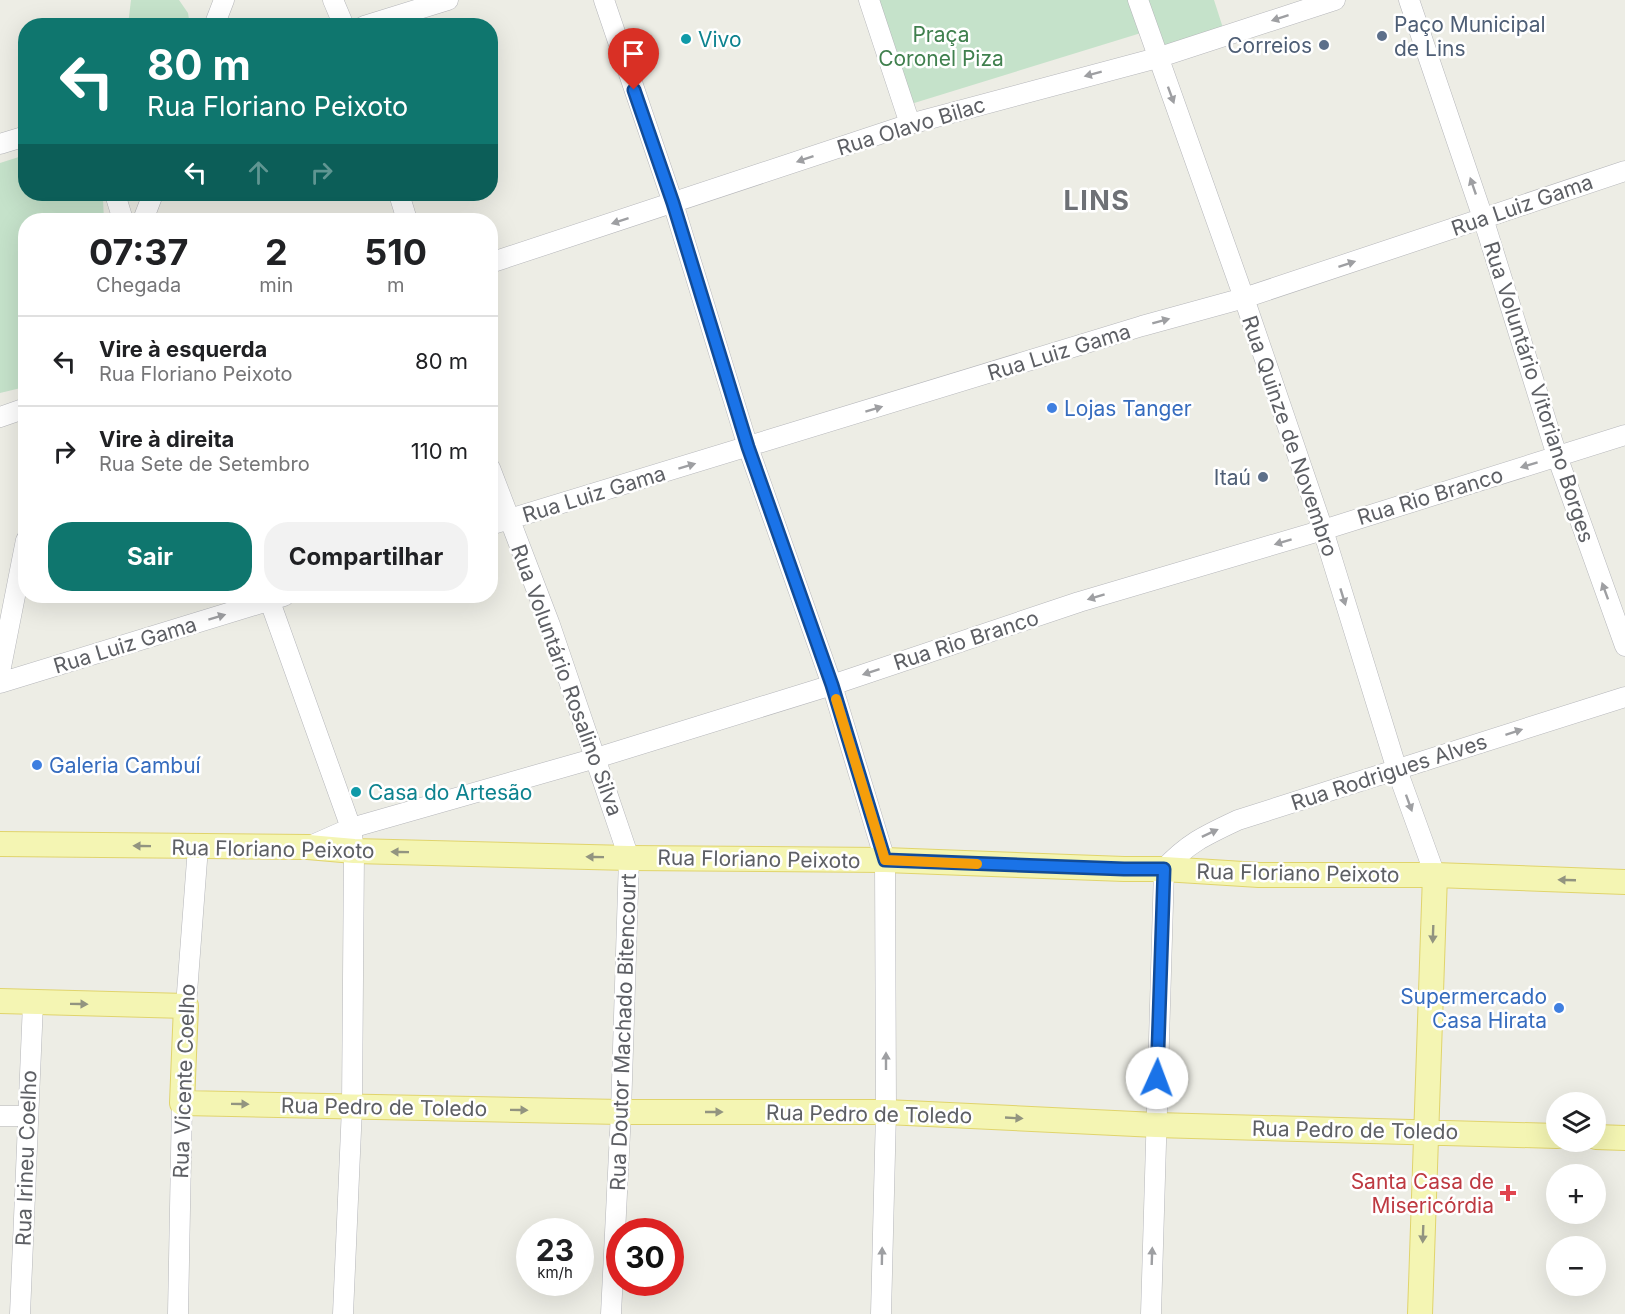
<!DOCTYPE html>
<html lang="pt">
<head>
<meta charset="utf-8">
<style>
  body { margin:0; font-family:Inter,sans-serif; background:#f2f2f2; color:#202124; height:100vh; display:flex; flex-direction:column; font-size:22px; white-space:nowrap }
  * { box-sizing:border-box; margin:0 }
  p { font-size:20px; color:#757577 }
  .icon { flex:none; width:33px; height:33px; fill:none; stroke:currentColor; stroke-width:2; stroke-linecap:round; stroke-linejoin:round }
  .map { position:relative; flex:1; overflow:hidden }
  .details { position:absolute; left:18px; top:213px; width:480px; height:390px; display:flex; flex-direction:column; background:#fff; border-radius:24px; box-shadow:0 6px 24px #0002 }
  .details>* { flex:none }
  .guide { position:absolute; left:18px; top:18px; width:480px; height:183px; border-radius:24px; box-shadow:0 6px 24px #0002; background:#0f766e; color:#fff; overflow:hidden }
  .buttons { position:absolute; left:1546px; top:1092px; display:grid; gap:12px }
  .buttons a { display:grid; place-items:center; width:60px; height:60px; border-radius:50%; background:#fff; box-shadow:0 6px 24px #0002; font-size:30px }
  .speed { position:absolute; left:516px; top:1218px; display:flex; gap:12px; font-size:30px; font-weight:700; text-align:center }
  .speed>* { display:grid; place-content:center; width:78px; height:78px; border-radius:50%; background:#fff; box-shadow:0 6px 24px #0002; line-height:1 }
  .speed small { font-size:15px; font-weight:400 }
  .speed .limit { border:9px solid #d22; background:#fff; color:#111 }
  .pin { position:absolute; display:grid; place-items:center; width:51px; height:51px; color:#fff; margin:-62px -26px; border-radius:50% 50% 50% 0; rotate:-45deg; box-shadow:0 0 6px #0007 }
  .pin .icon { rotate:45deg }
  .me { position:absolute; width:66px; margin:-33px; rotate:2deg; stroke-linejoin:round; filter:drop-shadow(0 0 4px #0008) }
  .turn { display:flex; align-items:center; gap:21px; height:126px; padding:0 30px; font-size:27px }
  .turn .icon { width:78px; height:78px; stroke-width:2.5 }
  .turn b { display:block; font-size:42px; line-height:51px }
  .lanes { display:flex; align-items:center; height:57px; padding:0 30px; background:#0003; justify-content:center; gap:30px; direction:ltr }
  .lanes .off { opacity:.35 }
  .eta { display:flex; justify-content:space-evenly; align-items:center; height:102px; text-align:center }
  .eta b { font-size:36px; font-weight:700; line-height:42px }
  .primary-button { display:flex; gap:12px; margin-top:auto; padding:12px 30px }
  .primary-button a { flex:1; height:69px; border-radius:24px; background:#0f766e; color:#fff; font-size:24px; font-weight:700; line-height:69px; text-align:center }
  .primary-button a+a { background:#f2f2f2; color:#202124 }
  ul { padding:0; list-style:none }
  li { display:flex; align-items:center; gap:18px; height:90px; padding:0 30px; border-top:2px solid #e0e0e0 }
  li div { flex:1 }
  li b { display:block; font-size:22px }
  li em { font-style:normal }
  .map>svg:first-child { display:block }
</style>
</head>
<body>
<div class="map">
<svg width="1625" height="1314" viewBox="0 0 1625 1314">
  <rect width="100%" height="100%" fill="#edede5"/>
  <path fill="#c5e2ca" d="M 131,0 L 179,0 L 188,13 L 190,25 L 128,25 Z
    M 877,0 L 1131,0 L 1141,33 L 911,104 Z
    M 1142,0 L 1214,0 L 1223,28 L 1157,48 Z
    M 25,155 L 26,194 L 100,194 L 103,199 L 104,220 L 26,220 L 25,387 L 0,393 L 0,163 Z"/>
  <g fill="none" stroke-linecap="round" stroke-linejoin="round">
    <g stroke="#b5b6ba" stroke-width="21">
      <path id="minor" d="M 333,0 L 344,26
        M 604,0 L 673,203 L 748,447 L 832,685 L 885,860 L 886,1112 L 881,1314
        M 869,0 L 910,124
        M 1138,0 L 1244,298 L 1323,530 L 1397,770 L 1435,875
        M 1409,0 L 1483,218 L 1557,456 L 1625,646
        M 214,26 L 224,0
        M 364,26 L 448,0
        M 0,144 L 26,136
        M 115,194 L 123,220
        M 399,194 L 407,220
        M 143,220 L 153,194
        M 490,263 L 910,124 L 1157,58 L 1335,0
        M 0,417 L 26,408
        M 490,468 L 550,625 L 629,858 L 621,1112 L 611,1314
        M 490,525 L 1142,326 L 1244,298 L 1625,171
        M 268,596 L 351,828 L 354,851 L 352,1107 L 343,1314
        M 0,672 L 26,540
        M 0,683 L 284,596
        M 308,847 L 351,828 L 596,758 L 832,685 L 1079,602 L 1323,530 L 1625,435
        M 186,1006 L 198,847
        M 0,1116 L 27,1116
        M 20,1314 L 33,1003
        M 178,1314 L 182,1103
        M 1151,1314 L 1164,869 C 1188,843 1206,835 1238,820 L 1625,697"/>
    </g>
    <g stroke="#e0d46c" stroke-width="26">
      <path id="major" d="M 0,844 L 308,847 L 354,851 L 629,858 L 885,860 L 1124,869 L 1164,869 L 1259,875 L 1435,875 L 1625,882
        M 0,1001 L 186,1006 L 182,1103 L 621,1112 L 886,1112 L 1156,1125 L 1557,1136
        M 1596,1137 L 1625,1138
        M 1420,1314 L 1435,875"/>
    </g>
    <use href="#minor" stroke="#fff" stroke-width="20"/>
    <use href="#major" stroke="#f4f5b3" stroke-width="24"/>
  </g>
  <defs><path id="oneway-solid" d="M-6-.8H1V-3.2L6.5 0L1 3.2V.8H-6Z" transform="scale(1.5)"/></defs>
  <g fill="#9e9fa2">
    <use href="#oneway-solid" transform="translate(1280 18) rotate(162)"/>
    <use href="#oneway-solid" transform="translate(1093 74) rotate(165)"/>
    <use href="#oneway-solid" transform="translate(1171 95) rotate(70)"/>
    <use href="#oneway-solid" transform="translate(805 159) rotate(161)"/>
    <use href="#oneway-solid" transform="translate(1473 186) rotate(-109)"/>
    <use href="#oneway-solid" transform="translate(620 221) rotate(162)"/>
    <use href="#oneway-solid" transform="translate(1347 264) rotate(-18)"/>
    <use href="#oneway-solid" transform="translate(1161 321) rotate(-15)"/>
    <use href="#oneway-solid" transform="translate(874 409) rotate(-17)"/>
    <use href="#oneway-solid" transform="translate(1529 465) rotate(163)"/>
    <use href="#oneway-solid" transform="translate(687 466) rotate(-17)"/>
    <use href="#oneway-solid" transform="translate(1283 542) rotate(163)"/>
    <use href="#oneway-solid" transform="translate(1605 591) rotate(-110)"/>
    <use href="#oneway-solid" transform="translate(1096 597) rotate(163)"/>
    <use href="#oneway-solid" transform="translate(1343 597) rotate(73)"/>
    <use href="#oneway-solid" transform="translate(217 617) rotate(-17)"/>
    <use href="#oneway-solid" transform="translate(871 672) rotate(162)"/>
    <use href="#oneway-solid" transform="translate(1514 732) rotate(-18)"/>
    <use href="#oneway-solid" transform="translate(1409 803) rotate(70)"/>
    <use href="#oneway-solid" transform="translate(1210 833) rotate(-25)"/>
    <use href="#oneway-solid" transform="translate(886 1061) rotate(-90)"/>
    <use href="#oneway-solid" transform="translate(882 1256) rotate(-89)"/>
    <use href="#oneway-solid" transform="translate(1152 1256) rotate(-88)"/>
  </g>
  <g fill="#929480">
    <use href="#oneway-solid" transform="translate(142 846) rotate(-179)"/>
    <use href="#oneway-solid" transform="translate(400 852) rotate(-179)"/>
    <use href="#oneway-solid" transform="translate(595 857) rotate(-179)"/>
    <use href="#oneway-solid" transform="translate(1567 880) rotate(-178)"/>
    <use href="#oneway-solid" transform="translate(1433 934) rotate(92)"/>
    <use href="#oneway-solid" transform="translate(79 1004) rotate(1)"/>
    <use href="#oneway-solid" transform="translate(240 1104) rotate(1)"/>
    <use href="#oneway-solid" transform="translate(519 1110) rotate(1)"/>
    <use href="#oneway-solid" transform="translate(714 1112)"/>
    <use href="#oneway-solid" transform="translate(1014 1118) rotate(3)"/>
    <use href="#oneway-solid" transform="translate(1423 1234) rotate(92)"/>
  </g>
  <g fill="none" stroke-linecap="round" stroke-linejoin="round">
    <g stroke="#114b97" stroke-width="15">
      <path id="route" d="M 634,90 L 673,203 L 748,447 L 832,685 L 885,860 L 1124,869 L 1164,869 L 1157,1078"/>
    </g>
    <use href="#route" stroke="#1a73e8" stroke-width="10"/>
    <path stroke="#f59e0b" stroke-width="10" d="M 836,699 L 885,860 L 977,864"/>
  </g>
  <g fill="#5c6f8a" stroke="#fff" stroke-width="2">
    <circle cx="1382" cy="36" r="6"/>
    <circle cx="1324" cy="45" r="6"/>
    <circle cx="1263" cy="477" r="6"/>
  </g>
  <g fill="#0f9aa8" stroke="#fff" stroke-width="2">
    <circle cx="686" cy="39" r="6"/>
    <circle cx="356" cy="792" r="6"/>
  </g>
  <g fill="#3f7fe0" stroke="#fff" stroke-width="2">
    <circle cx="1052" cy="408" r="6"/>
    <circle cx="37" cy="765" r="6"/>
    <circle cx="1559" cy="1008" r="6"/>
  </g>
  <path fill="#e0444e" stroke="#fff" stroke-width="2" d="M1505 1184h6v6h6v6h-6v6h-6v-6h-6v-6h6z"/>
  <g text-anchor="middle" dominant-baseline="central" stroke-width="5" stroke-linejoin="round" paint-order="stroke">
    <g font-size="21" fill="#4e5e75" stroke="#fff" text-anchor="end">
      <text x="1394" y="24" text-anchor="start">Paço Municipal<tspan x="1394" dy="24">de Lins</tspan></text>
      <text x="1312" y="45">Correios</text>
      <text x="1251" y="477">Itaú</text>
    </g>
    <g font-size="21" fill="#40804e" stroke="#fff">
      <text x="941" y="34">Praça<tspan x="941" dy="24">Coronel Piza</tspan></text>
    </g>
    <g font-size="21" fill="#0d838f" stroke="#fff" text-anchor="start">
      <text x="698" y="39">Vivo</text>
      <text x="368" y="792">Casa do Artesão</text>
    </g>
    <g font-size="21" fill="#5d5f64" stroke="#fff">
      <text transform="translate(911 126) rotate(-17)">Rua Olavo Bilac</text>
      <text transform="translate(1522 205) rotate(-19)">Rua Luiz Gama</text>
      <text transform="translate(1059 352) rotate(-17)">Rua Luiz Gama</text>
      <text transform="translate(1539 392) rotate(72)">Rua Voluntário Vitoriano Borges</text>
      <text transform="translate(1290 436) rotate(71)">Rua Quinze de Novembro</text>
      <text transform="translate(594 494) rotate(-17)">Rua Luiz Gama</text>
      <text transform="translate(1430 496) rotate(-17)">Rua Rio Branco</text>
      <text transform="translate(966 640) rotate(-18)">Rua Rio Branco</text>
      <text transform="translate(125 645) rotate(-17)">Rua Luiz Gama</text>
      <text transform="translate(567 680) rotate(70)">Rua Voluntário Rosalino Silva</text>
      <text transform="translate(1389 772) rotate(-18)">Rua Rodrigues Alves</text>
      <text transform="translate(273 849) rotate(1)">Rua Floriano Peixoto</text>
      <text transform="translate(759 859) rotate(1)">Rua Floriano Peixoto</text>
      <text transform="translate(1298 873) rotate(1)">Rua Floriano Peixoto</text>
      <text transform="translate(623 1032) rotate(-88)">Rua Doutor Machado Bitencourt</text>
      <text transform="translate(184 1081) rotate(-88)">Rua Vicente Coelho</text>
      <text transform="translate(384 1107) rotate(1)">Rua Pedro de Toledo</text>
      <text transform="translate(869 1114) rotate(1)">Rua Pedro de Toledo</text>
      <text transform="translate(1355 1130) rotate(1)">Rua Pedro de Toledo</text>
      <text transform="translate(26 1158) rotate(-88)">Rua Irineu Coelho</text>
    </g>
    <g font-size="21" fill="#366cbe" stroke="#fff" text-anchor="start">
      <text x="1064" y="408">Lojas Tanger</text>
      <text x="49" y="765">Galeria Cambuí</text>
      <text x="1547" y="996" text-anchor="end">Supermercado<tspan x="1547" dy="24">Casa Hirata</tspan></text>
    </g>
    <g font-size="21" fill="#be3a42" stroke="#fff" text-anchor="end">
      <text x="1494" y="1181">Santa Casa de<tspan x="1494" dy="24">Misericórdia</tspan></text>
    </g>
    <g font-size="27" font-weight="bold" letter-spacing="1.5" fill="#6e7176" stroke="#fff">
      <text x="1097" y="200">LINS</text>
    </g>
  </g>
</svg>
<div class="buttons">
<a><svg class="icon" aria-label="layers" viewBox="0 0 24 24"><path d="M12 4l9 5-9 5-9-5zM3 14l9 5 9-5"/></svg></a>
<a>+</a>
<a>−</a>
</div>
<div class="speed"><div>23<small>km/h</small></div><div class="limit">30</div></div>
<div class="pin" style="left:634px;top:90px;background:#d93025"><svg class="icon" aria-label="arrive" viewBox="0 0 24 24"><path d="M6 21V4h12l-3 4 3 4H6"/></svg></div>
<svg class="me" style="left:1157px;top:1078px" viewBox="-20 -20 40 40"><circle r="19" fill="#fff"/><path d="M0-13L10 11 0 6-10 11z" fill="#1a73e8"/></svg>
<div class="guide">
<div class="turn"><svg class="icon" aria-label="left" viewBox="0 0 24 24"><path d="M17 20v-9H6M10 6l-5 5 5 5"/></svg><div><b>80 m</b>Rua Floriano Peixoto</div></div>
<div class="lanes"><svg class="icon" aria-label="left" viewBox="0 0 24 24"><path d="M17 20v-9H6M10 6l-5 5 5 5"/></svg><svg class="icon off" aria-label="ahead" viewBox="0 0 24 24"><path d="M12 20V5M6 11l6-6 6 6"/></svg><svg class="icon off" aria-label="right" viewBox="0 0 24 24"><path d="M7 20v-9h11M14 6l5 5-5 5"/></svg></div>
</div>
<section class="details">
<div class="eta">
<div><b>07:37</b><p>Chegada</p></div>
<div><b>2</b><p>min</p></div>
<div><b>510</b><p>m</p></div>
</div>
<ul>
<li><svg class="icon" aria-label="left" viewBox="0 0 24 24"><path d="M17 20v-9H6M10 6l-5 5 5 5"/></svg><div><b>Vire à esquerda</b><p>Rua Floriano Peixoto</p></div><em>80 m</em></li>
<li><svg class="icon" aria-label="right" viewBox="0 0 24 24"><path d="M7 20v-9h11M14 6l5 5-5 5"/></svg><div><b>Vire à direita</b><p>Rua Sete de Setembro</p></div><em>110 m</em></li>
</ul>
<div class="primary-button"><a>Sair</a><a>Compartilhar</a></div>
</section>
</div>
</body>
</html>
